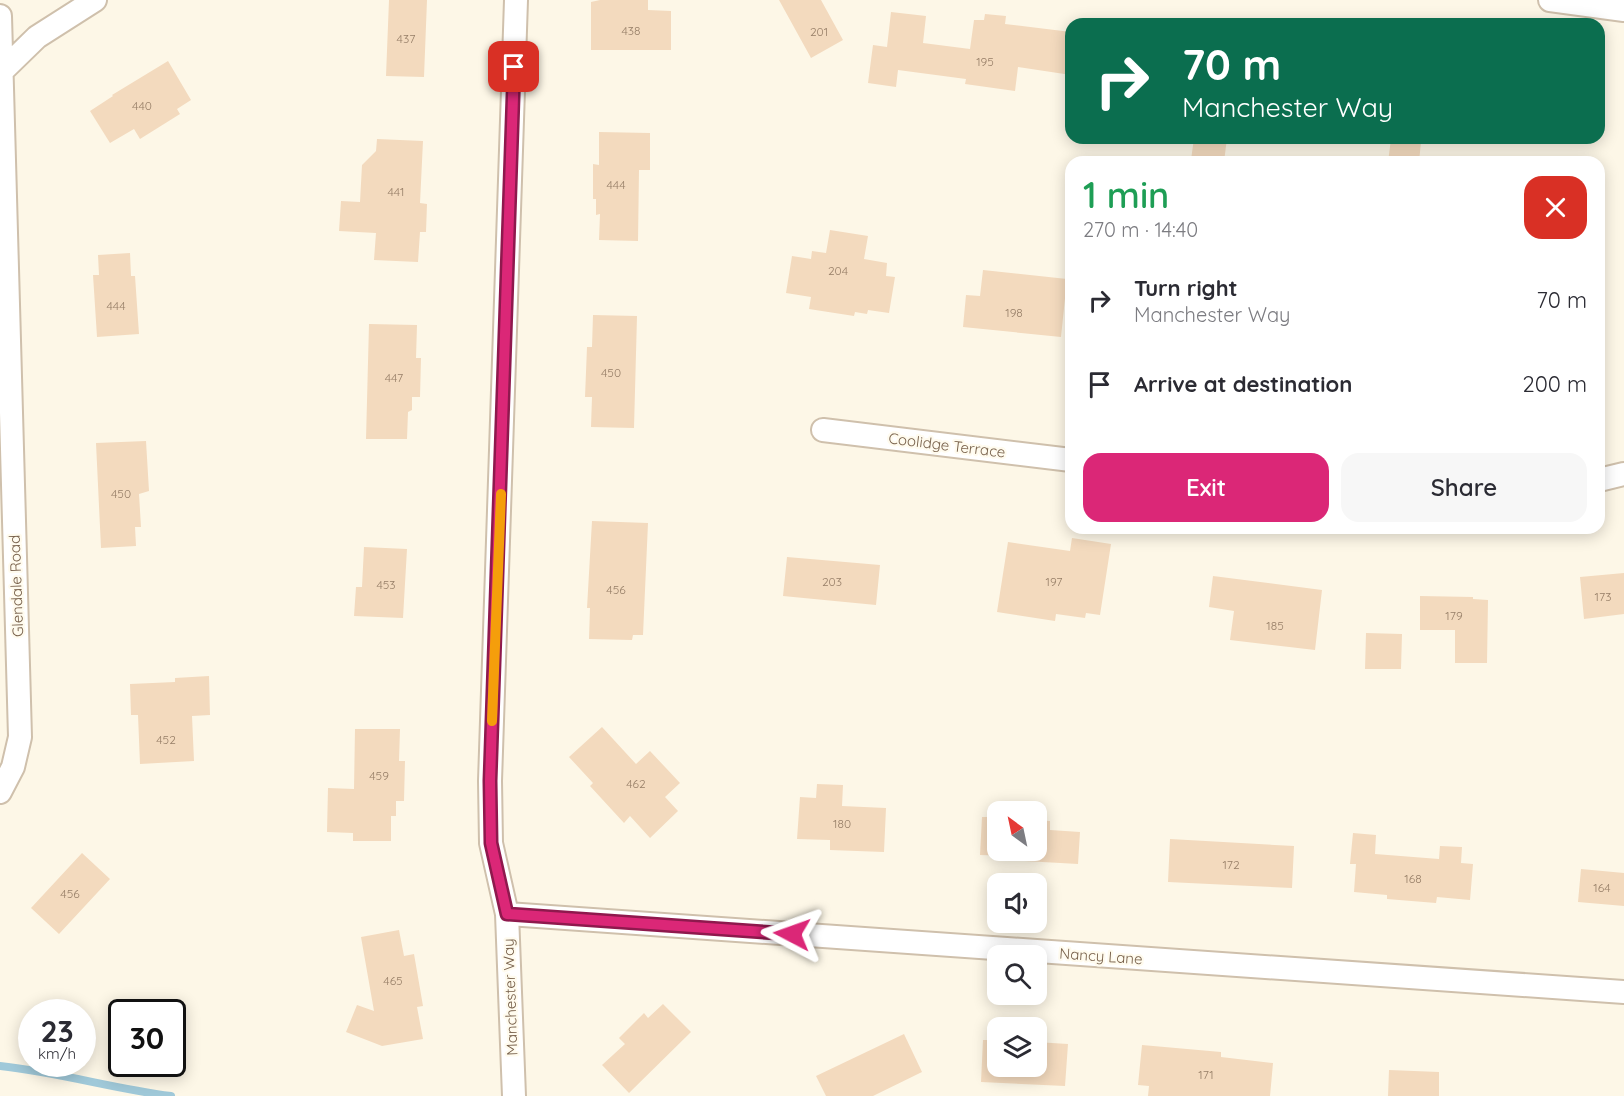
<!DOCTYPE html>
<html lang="en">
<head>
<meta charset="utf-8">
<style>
  body { margin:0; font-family:Quicksand,sans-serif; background:#f7f7f7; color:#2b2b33; height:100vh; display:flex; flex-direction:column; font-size:22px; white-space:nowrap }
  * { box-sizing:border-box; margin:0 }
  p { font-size:20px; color:#7c7c81 }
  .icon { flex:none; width:33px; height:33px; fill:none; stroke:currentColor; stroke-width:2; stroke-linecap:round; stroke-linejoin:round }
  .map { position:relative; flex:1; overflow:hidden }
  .panel { position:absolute; left:1065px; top:156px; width:540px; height:378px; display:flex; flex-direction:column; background:#fff; border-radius:18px; box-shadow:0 3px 15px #0003 }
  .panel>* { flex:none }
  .banner { position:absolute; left:1065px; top:18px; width:540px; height:126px; border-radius:18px; box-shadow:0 3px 15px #0003; background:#0b6e4f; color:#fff; overflow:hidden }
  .needle { width:39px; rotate:327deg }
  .fabs { position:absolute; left:987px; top:801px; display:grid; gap:12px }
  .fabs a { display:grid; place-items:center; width:60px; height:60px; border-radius:12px; background:#fff; box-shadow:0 3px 15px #0003; font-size:30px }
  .speed { position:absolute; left:18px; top:999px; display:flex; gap:12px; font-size:30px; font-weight:700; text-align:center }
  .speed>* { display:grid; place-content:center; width:78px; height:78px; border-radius:50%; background:#fff; box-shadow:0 3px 15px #0003; line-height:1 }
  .speed small { font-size:15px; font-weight:400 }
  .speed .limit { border:3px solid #111; border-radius:9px; background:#fff; color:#111 }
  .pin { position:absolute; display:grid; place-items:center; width:51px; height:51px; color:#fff; margin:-26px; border-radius:12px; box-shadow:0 3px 9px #0006 }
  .me { position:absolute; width:66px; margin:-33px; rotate:274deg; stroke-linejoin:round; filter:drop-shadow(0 0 4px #0008) }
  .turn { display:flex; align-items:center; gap:21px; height:126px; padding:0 18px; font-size:27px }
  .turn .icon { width:78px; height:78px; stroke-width:2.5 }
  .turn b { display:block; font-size:42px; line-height:51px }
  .round { display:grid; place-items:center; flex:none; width:63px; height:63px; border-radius:18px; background:#f7f7f7 }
  .head { display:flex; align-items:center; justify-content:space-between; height:102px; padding:0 18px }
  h1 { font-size:36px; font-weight:600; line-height:45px; color:#1e9e55 }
  .primary-button { display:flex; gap:12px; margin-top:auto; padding:12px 18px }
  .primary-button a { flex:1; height:69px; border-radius:18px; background:#db2777; color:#fff; font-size:24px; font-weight:600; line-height:69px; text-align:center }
  .primary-button a+a { background:#f7f7f7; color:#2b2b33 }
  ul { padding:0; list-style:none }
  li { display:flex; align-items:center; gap:18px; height:84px; padding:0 18px }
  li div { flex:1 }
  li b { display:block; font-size:22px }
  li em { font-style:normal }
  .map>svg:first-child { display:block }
</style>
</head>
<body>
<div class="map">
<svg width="1624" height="1096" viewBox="0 0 1624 1096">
  <rect width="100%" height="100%" fill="#fdf7e7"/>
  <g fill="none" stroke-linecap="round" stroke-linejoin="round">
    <path stroke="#a0c9d9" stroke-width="8" d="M 0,1066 C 58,1072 114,1089 171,1096"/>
  </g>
  <path fill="#f3dabe" d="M 389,0 L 427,0 L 424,77 L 386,76 Z
    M 600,0 L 648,0 L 648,10 L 671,11 L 671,50 L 591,50 L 591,2 Z
    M 779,0 L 821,0 L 843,40 L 811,58 Z
    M 891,12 L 926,16 L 923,43 L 970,49 L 974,20 L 984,20 L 985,14 L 1006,16 L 1005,24 L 1071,32 L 1071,75 L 1018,67 L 1015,91 L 965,84 L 966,79 L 898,70 L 896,87 L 868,83 L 873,45 L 887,47 Z
    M 168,61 L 191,100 L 177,109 L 180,114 L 140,139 L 134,129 L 110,143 L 90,111 L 113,96 L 112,95 Z
    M 599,132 L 650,133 L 650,170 L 639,170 L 638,241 L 599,240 L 600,214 L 596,215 L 596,199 L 593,199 L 593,164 L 599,165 Z
    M 1194,138 L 1227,138 L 1224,162 L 1191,160 Z
    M 377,139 L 423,141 L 420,203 L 427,204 L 426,232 L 420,232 L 418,262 L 374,260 L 376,233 L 339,231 L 341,201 L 360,202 L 362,165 L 376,151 Z
    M 1391,139 L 1421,142 L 1419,162 L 1388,162 Z
    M 830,230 L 868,236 L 864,259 L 887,263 L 886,276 L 895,277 L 889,313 L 868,310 L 867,314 L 855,312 L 854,316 L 809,309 L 811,297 L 786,293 L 792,256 L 811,259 L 812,251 L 826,253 Z
    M 130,253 L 131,276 L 135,276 L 139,334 L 97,337 L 93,275 L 99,275 L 98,255 Z
    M 983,270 L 1067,279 L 1061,337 L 963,327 L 966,295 L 980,296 Z
    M 593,315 L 637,316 L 634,428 L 591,427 L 592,397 L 585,397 L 587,347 L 592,347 Z
    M 369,324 L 417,325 L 416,358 L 421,358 L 420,397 L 412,397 L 412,410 L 408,412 L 407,439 L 366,439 Z
    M 146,441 L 149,491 L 139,494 L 141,527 L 135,527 L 136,546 L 101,548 L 96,443 Z
    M 592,521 L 648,523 L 643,635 L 633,635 L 632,640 L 589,639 L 590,608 L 587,608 Z
    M 1072,538 L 1111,544 L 1100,615 L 1086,613 L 1085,618 L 1056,614 L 1055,621 L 997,612 L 1008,542 L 1070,551 Z
    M 364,547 L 407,549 L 403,618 L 354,616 L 356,587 L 362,587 Z
    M 787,557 L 880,565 L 876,605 L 783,596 Z
    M 1624,573 L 1624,614 L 1584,619 L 1580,577 Z
    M 1213,576 L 1322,590 L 1315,650 L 1230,640 L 1234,611 L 1209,607 Z
    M 1420,596 L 1473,597 L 1473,599 L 1488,600 L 1487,663 L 1455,663 L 1455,630 L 1420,630 Z
    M 1366,633 L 1402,634 L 1401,669 L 1365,669 Z
    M 209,676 L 210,715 L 192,716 L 194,761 L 140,764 L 138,715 L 131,715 L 130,684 L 175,682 L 175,678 Z
    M 602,727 L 636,764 L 650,751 L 680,783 L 665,797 L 678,811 L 650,838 L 630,816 L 624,823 L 590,786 L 593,783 L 569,757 Z
    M 355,729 L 400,729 L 399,761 L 405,761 L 404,801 L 396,801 L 396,816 L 391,816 L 391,841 L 353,841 L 353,833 L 327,832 L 328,788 L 354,789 Z
    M 817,784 L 843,785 L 842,806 L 886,808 L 884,852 L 830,850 L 830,840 L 797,839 L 800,797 L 816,798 Z
    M 982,817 L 998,817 L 998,850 L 1036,850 L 1036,820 L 1050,821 L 1050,830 L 1080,832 L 1078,864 L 1009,860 L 1011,856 L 980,855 Z
    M 1353,833 L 1376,835 L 1375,854 L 1439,859 L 1440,846 L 1462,847 L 1461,863 L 1473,864 L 1470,900 L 1437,897 L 1436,903 L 1387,899 L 1387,895 L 1354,892 L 1356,864 L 1350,864 Z
    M 1170,839 L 1294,846 L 1292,888 L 1168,882 Z
    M 82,853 L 110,879 L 59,934 L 31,908 Z
    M 1581,869 L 1624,873 L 1624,906 L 1578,902 Z
    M 399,930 L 404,956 L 414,954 L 423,1006 L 417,1007 L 423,1039 L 382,1046 L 346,1032 L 357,1005 L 374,1011 L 361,937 Z
    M 663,1004 L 691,1032 L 629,1093 L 602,1065 L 625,1044 L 619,1038 L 644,1013 L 648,1018 Z
    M 904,1034 L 922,1072 L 873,1096 L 826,1096 L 816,1076 Z
    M 983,1040 L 998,1040 L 998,1066 L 1036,1066 L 1036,1042 L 1068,1044 L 1065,1086 L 981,1082 Z
    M 1142,1045 L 1221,1052 L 1221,1057 L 1273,1063 L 1270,1096 L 1148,1096 L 1149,1086 L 1138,1085 Z
    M 1389,1070 L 1439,1072 L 1439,1096 L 1388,1096 Z"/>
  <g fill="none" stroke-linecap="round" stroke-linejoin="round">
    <g stroke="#cfc0ac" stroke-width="26">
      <path id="street" d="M 1550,0 L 1624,10
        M 0,16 L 20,737 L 13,767 L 0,792
        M 0,73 L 37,37 L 95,0
        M 823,430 L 1071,460
        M 1599,480 L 1624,474
        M 507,914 L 1624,992
        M 514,1096 L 507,914 L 491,843 L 490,781 L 516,0"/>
    </g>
    <use href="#street" stroke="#fff" stroke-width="22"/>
  </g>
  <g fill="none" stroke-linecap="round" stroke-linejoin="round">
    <g stroke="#8e194d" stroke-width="15">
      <path id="route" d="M 514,67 L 490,781 L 491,843 L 507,914 L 792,934"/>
    </g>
    <use href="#route" stroke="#db2777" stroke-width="10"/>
    <path stroke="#f59e0b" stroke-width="10" d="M 492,721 L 501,494"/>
  </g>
  <g text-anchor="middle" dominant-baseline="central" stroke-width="4.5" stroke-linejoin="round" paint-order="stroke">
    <g font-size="12" fill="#967e67">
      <text x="631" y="30">438</text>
      <text x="819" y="31">201</text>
      <text x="406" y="38">437</text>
      <text x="985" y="61">195</text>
      <text x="142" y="105">440</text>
      <text x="616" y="184">444</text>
      <text x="396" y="191">441</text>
      <text x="838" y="270">204</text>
      <text x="116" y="305">444</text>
      <text x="1014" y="312">198</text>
      <text x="611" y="372">450</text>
      <text x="394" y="377">447</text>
      <text x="121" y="493">450</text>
      <text x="832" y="581">203</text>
      <text x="1054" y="581">197</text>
      <text x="386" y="584">453</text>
      <text x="616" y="589">456</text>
      <text x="1603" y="596">173</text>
      <text x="1454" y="615">179</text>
      <text x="1275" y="625">185</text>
      <text x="166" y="739">452</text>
      <text x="379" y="775">459</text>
      <text x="636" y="783">462</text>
      <text x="842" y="823">180</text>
      <text x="1231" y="864">172</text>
      <text x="1413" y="878">168</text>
      <text x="1602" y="887">164</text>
      <text x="70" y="893">456</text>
      <text x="393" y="980">465</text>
      <text x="1206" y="1074">171</text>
    </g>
    <g font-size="15" fill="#77604a" stroke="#fffbee">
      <text transform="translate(947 445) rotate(7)">Coolidge Terrace</text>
      <text transform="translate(16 586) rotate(-92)">Glendale Road</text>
      <text transform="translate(1101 956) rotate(4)">Nancy Lane</text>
      <text transform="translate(510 997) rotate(-92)">Manchester Way</text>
    </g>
  </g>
</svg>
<div class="fabs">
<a><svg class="needle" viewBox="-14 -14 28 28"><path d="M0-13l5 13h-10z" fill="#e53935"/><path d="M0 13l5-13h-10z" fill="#7c7c81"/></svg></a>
<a><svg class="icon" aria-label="sound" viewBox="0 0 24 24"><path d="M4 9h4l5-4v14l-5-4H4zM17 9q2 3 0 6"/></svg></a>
<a><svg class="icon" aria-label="search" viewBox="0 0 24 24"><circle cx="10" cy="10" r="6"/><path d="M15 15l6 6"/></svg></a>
<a><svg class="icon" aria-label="layers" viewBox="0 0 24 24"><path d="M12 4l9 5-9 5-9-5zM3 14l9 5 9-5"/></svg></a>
</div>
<div class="speed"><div>23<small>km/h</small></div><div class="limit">30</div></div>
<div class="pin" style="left:514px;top:67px;background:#d93025"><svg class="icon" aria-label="arrive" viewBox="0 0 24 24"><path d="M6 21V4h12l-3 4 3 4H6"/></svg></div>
<svg class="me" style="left:792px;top:934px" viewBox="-20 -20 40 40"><path d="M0-17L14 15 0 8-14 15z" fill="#db2777" stroke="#fff" stroke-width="4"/></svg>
<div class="banner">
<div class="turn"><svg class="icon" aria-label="right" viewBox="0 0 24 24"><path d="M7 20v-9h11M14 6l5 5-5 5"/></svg><div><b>70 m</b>Manchester Way</div></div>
</div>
<section class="panel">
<div class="head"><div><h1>1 min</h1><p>270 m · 14:40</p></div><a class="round" style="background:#d93025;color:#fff"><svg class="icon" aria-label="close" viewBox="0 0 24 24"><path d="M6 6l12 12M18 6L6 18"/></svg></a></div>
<ul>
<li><svg class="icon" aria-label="right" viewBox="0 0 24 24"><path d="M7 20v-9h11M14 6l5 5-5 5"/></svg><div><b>Turn right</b><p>Manchester Way</p></div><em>70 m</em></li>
<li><svg class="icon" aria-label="arrive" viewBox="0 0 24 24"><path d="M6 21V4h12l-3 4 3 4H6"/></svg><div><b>Arrive at destination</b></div><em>200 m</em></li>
</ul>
<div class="primary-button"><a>Exit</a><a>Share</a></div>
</section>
</div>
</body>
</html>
